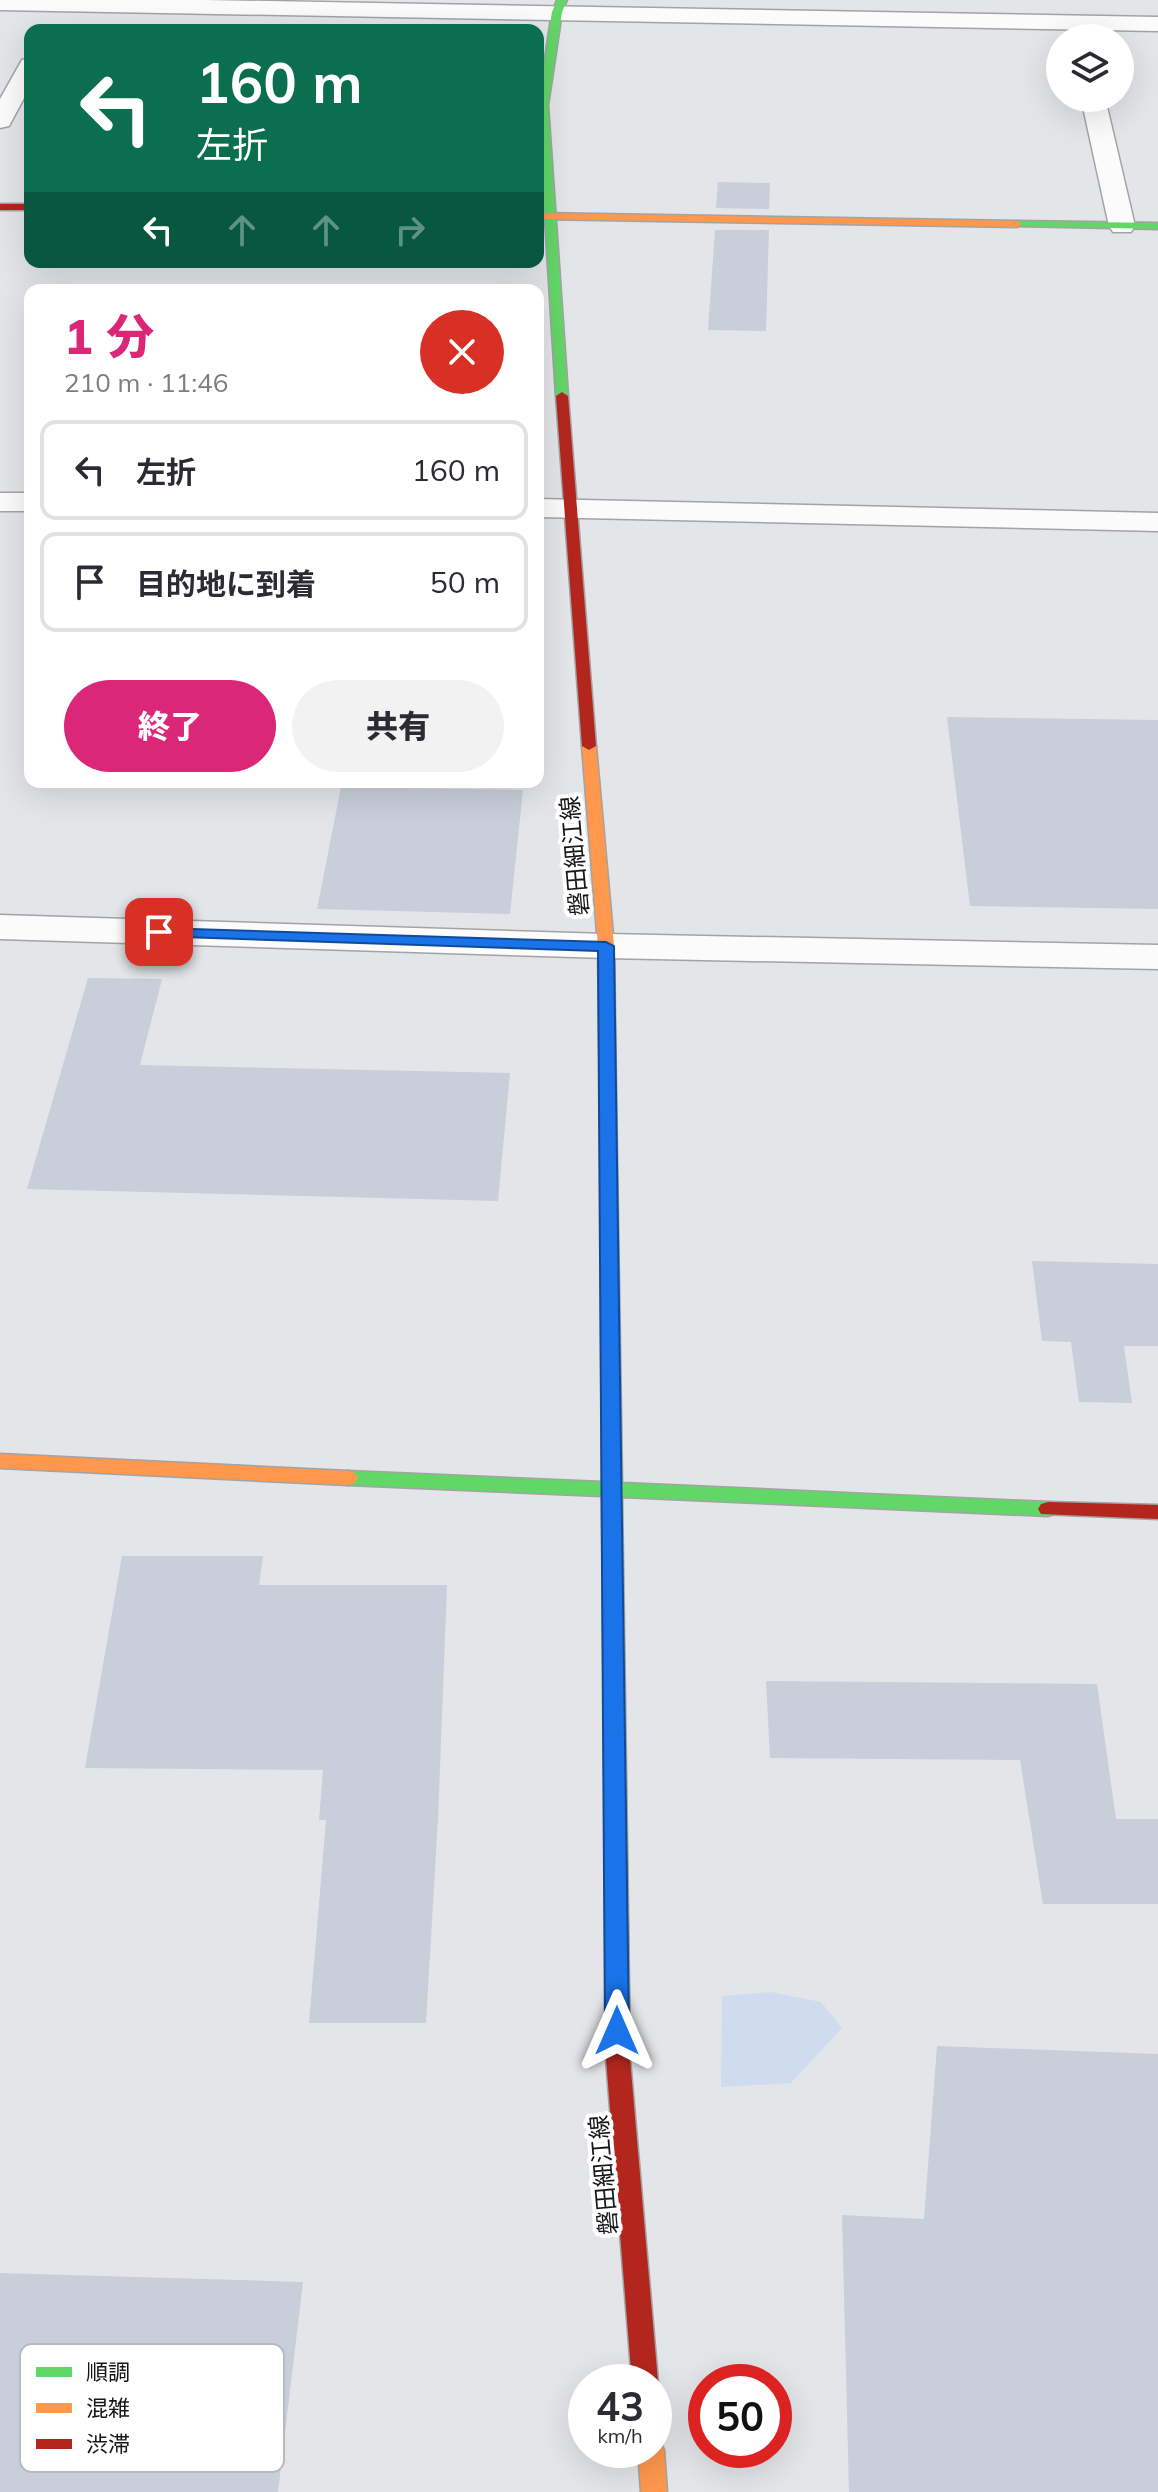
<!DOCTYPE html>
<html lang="ja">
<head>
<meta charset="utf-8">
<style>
  body { margin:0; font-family:Mulish,"Noto Sans JP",sans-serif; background:#f2f2f3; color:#2b2b33; height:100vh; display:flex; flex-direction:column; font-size:30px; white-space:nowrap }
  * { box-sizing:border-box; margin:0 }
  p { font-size:26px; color:#7c7c81 }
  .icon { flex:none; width:44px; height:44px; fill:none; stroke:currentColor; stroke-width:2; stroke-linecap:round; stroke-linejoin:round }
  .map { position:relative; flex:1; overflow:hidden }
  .sheet { position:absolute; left:24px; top:284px; width:520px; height:504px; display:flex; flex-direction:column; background:#fff; border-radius:16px; box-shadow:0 8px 32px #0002 }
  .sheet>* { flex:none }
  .banner { position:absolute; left:24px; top:24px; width:520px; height:244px; border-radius:16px; box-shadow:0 8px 32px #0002; background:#0b6e4f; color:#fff; overflow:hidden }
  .tools { position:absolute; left:1046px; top:24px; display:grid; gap:16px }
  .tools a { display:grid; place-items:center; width:88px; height:88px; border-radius:50%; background:#fff; box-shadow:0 8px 32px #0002; font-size:40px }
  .speed { position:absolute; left:568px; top:2364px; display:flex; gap:16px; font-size:40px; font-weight:700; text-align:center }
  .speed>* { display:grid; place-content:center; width:104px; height:104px; border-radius:50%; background:#fff; box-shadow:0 8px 32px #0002; line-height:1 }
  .speed small { font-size:20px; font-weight:400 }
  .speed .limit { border:12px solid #d22; background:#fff; color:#111 }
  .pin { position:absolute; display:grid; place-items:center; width:68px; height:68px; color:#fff; margin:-34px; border-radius:16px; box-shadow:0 4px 12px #0006 }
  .me { position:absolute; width:88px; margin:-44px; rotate:0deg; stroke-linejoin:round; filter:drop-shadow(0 0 6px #0008) }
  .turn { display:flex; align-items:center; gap:28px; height:168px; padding:0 40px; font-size:36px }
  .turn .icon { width:104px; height:104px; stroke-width:2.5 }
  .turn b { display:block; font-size:56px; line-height:68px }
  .lanes { display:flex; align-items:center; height:76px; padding:0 40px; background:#0003; justify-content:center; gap:40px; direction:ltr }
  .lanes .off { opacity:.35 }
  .round { display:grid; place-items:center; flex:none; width:84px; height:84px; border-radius:42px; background:#f2f2f3 }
  .overview { display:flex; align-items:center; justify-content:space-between; height:136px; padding:0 40px }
  h1 { font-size:48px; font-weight:800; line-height:60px; color:#db2777 }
  .action { display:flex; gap:16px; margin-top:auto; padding:16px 40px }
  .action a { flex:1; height:92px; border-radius:48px; background:#db2777; color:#fff; font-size:32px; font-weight:800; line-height:92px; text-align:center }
  .action a+a { background:#f2f2f3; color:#2b2b33 }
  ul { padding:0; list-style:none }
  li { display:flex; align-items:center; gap:24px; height:100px; margin:0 16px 12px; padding:0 24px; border:4px solid #e1e1e2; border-radius:16px }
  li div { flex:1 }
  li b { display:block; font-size:30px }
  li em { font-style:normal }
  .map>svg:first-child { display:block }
</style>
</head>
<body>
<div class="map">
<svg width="1158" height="2492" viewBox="0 0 1158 2492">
  <rect width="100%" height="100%" fill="#e3e5e8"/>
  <path fill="#cfdcf0" d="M 771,1992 L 821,2002 L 842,2028 L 791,2083 L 721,2087 L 722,1996 Z"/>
  <path fill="#c8cfda" d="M 718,182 L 770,183 L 769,209 L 716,208 Z
    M 715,230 L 769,230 L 766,331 L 708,330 Z
    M 947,717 L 1158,720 L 1158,909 L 970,906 Z
    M 341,787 L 523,790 L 510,914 L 317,909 Z
    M 88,978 L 162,979 L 140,1065 L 510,1073 L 498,1201 L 27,1189 Z
    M 1032,1261 L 1158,1264 L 1158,1346 L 1124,1346 L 1132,1403 L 1079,1402 L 1071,1342 L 1042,1341 Z
    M 122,1556 L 263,1556 L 259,1585 L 447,1585 L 438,1819 L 426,2023 L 309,2023 L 326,1820 L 319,1820 L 323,1770 L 85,1768 Z
    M 766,1681 L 1097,1684 L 1116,1819 L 1158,1819 L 1158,1904 L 1043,1904 L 1020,1760 L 770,1758 Z
    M 937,2046 L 1158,2054 L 1158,2492 L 849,2492 L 842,2215 L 924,2219 Z
    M 0,2273 L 303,2282 L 278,2492 L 0,2492 Z"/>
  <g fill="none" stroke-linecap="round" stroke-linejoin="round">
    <g stroke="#a1a3a5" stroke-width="3">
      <path id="street" d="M 0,0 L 205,0 L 1158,17 L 1158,31 L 0,10 Z
        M 30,58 L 30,87 L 9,126 L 0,128 L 0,99 L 22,60 Z
        M 1081,98 L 1105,98 L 1135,226 L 1131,232 L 1113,232 L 1109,226 Z
        M 0,493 L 30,493 L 30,511 L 0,511 Z
        M 538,499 L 1158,513 L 1158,531 L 538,517 Z
        M 0,915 L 606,934 L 1158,945 L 1158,969 L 606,958 L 0,939 Z"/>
    </g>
    <g stroke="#a1a3a5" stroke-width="3">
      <path id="fast" d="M 557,0 L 567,0 L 562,12 L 548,105 L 568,396 L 562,400 L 556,396 L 538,105 L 552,12 Z
        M 1017,221 L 1158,223 L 1158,229 L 1013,226 L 1012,224 Z
        M 608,1089 L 616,1094 L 622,1483 L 1048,1502 L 1055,1504 L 1058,1509 L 1055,1514 L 1048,1516 L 622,1497 L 627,1844 L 624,1850 L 616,1853 L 608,1850 L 605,1844 L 602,1496 L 348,1485 L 341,1483 L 338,1478 L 341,1473 L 348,1471 L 602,1482 L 600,1094 Z"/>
    </g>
    <g stroke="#a1a3a5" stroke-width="3">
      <path id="slow" d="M 538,213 L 1017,221 L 1022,224 L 1017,227 L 538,219 Z
        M 589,742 L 596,746 L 614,946 L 616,1094 L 608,1099 L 600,1094 L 598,946 L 582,746 Z
        M 0,1454 L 348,1471 L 355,1473 L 358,1478 L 355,1483 L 348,1485 L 0,1468 Z
        M 654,2439 L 660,2441 L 664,2450 L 667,2492 L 641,2492 L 638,2450 L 654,2450 Z"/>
    </g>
    <g stroke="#a1a3a5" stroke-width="3">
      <path id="jam" d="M 0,204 L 30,204 L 30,210 L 0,210 Z
        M 562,392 L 568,396 L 596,746 L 589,750 L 582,746 L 556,396 Z
        M 1048,1502 L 1158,1505 L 1158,1519 L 1041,1514 L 1038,1509 L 1041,1504 Z
        M 616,1835 L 624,1838 L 627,1844 L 630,2059 L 658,2382 L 654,2391 L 654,2382 L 632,2382 L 606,2059 L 605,1844 L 608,1838 Z"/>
    </g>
    <use href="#street" fill="#fbfbfc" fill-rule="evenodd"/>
    <use href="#fast" fill="#63d668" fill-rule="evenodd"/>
    <use href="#slow" fill="#ff974d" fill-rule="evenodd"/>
    <use href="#jam" fill="#b3261e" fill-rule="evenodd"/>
  </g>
  <path fill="#1a73e8" stroke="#114b97" stroke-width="2" d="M 159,928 L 606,942 L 614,946 L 629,2031 L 626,2038 L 617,2041 L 609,2038 L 605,2031 L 598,951 L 154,936 L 151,932 Z"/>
  <g text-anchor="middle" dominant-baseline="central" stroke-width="8" stroke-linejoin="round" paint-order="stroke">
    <g font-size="24" fill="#141618" stroke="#fff">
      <text transform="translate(574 856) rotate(-95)">磐田細江線</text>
      <text transform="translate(603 2175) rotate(-95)">磐田細江線</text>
    </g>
  </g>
  <rect x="20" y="2344" width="264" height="128" rx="12" fill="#fff" stroke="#b8b9ba" stroke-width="2"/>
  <rect x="36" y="2367" width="36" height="10" fill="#63d668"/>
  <rect x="36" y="2403" width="36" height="10" fill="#ff974d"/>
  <rect x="36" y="2439" width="36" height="10" fill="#b3261e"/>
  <g font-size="22" fill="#141618">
    <text x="86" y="2380">順調</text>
    <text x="86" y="2416">混雑</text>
    <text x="86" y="2452">渋滞</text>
  </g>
</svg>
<div class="tools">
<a><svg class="icon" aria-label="layers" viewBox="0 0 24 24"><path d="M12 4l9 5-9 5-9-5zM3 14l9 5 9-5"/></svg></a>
</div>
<div class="speed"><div>43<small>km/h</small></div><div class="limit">50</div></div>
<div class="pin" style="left:159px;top:932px;background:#d93025"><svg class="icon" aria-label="arrive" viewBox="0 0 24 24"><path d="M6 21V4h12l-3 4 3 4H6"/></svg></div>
<svg class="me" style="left:617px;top:2031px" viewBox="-20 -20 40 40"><path d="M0-17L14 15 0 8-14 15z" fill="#1a73e8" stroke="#fff" stroke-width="4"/></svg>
<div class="banner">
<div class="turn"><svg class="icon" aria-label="left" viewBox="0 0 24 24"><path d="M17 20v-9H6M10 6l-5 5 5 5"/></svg><div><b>160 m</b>左折</div></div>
<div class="lanes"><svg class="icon" aria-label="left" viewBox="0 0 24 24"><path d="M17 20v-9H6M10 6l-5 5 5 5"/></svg><svg class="icon off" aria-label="ahead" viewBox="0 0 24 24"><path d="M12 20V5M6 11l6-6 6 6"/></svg><svg class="icon off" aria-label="ahead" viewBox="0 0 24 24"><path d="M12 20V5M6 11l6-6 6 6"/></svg><svg class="icon off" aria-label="right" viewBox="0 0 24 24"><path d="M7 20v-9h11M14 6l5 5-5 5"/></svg></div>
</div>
<section class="sheet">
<div class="overview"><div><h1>1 分</h1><p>210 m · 11:46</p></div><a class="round" style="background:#d93025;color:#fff"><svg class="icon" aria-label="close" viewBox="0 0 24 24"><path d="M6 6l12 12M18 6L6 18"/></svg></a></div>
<ul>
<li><svg class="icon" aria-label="left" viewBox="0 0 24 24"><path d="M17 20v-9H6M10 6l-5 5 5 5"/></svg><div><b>左折</b></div><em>160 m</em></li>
<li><svg class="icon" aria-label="arrive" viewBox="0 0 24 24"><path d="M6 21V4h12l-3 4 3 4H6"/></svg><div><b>目的地に到着</b></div><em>50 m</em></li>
</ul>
<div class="action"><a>終了</a><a>共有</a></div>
</section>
</div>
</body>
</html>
